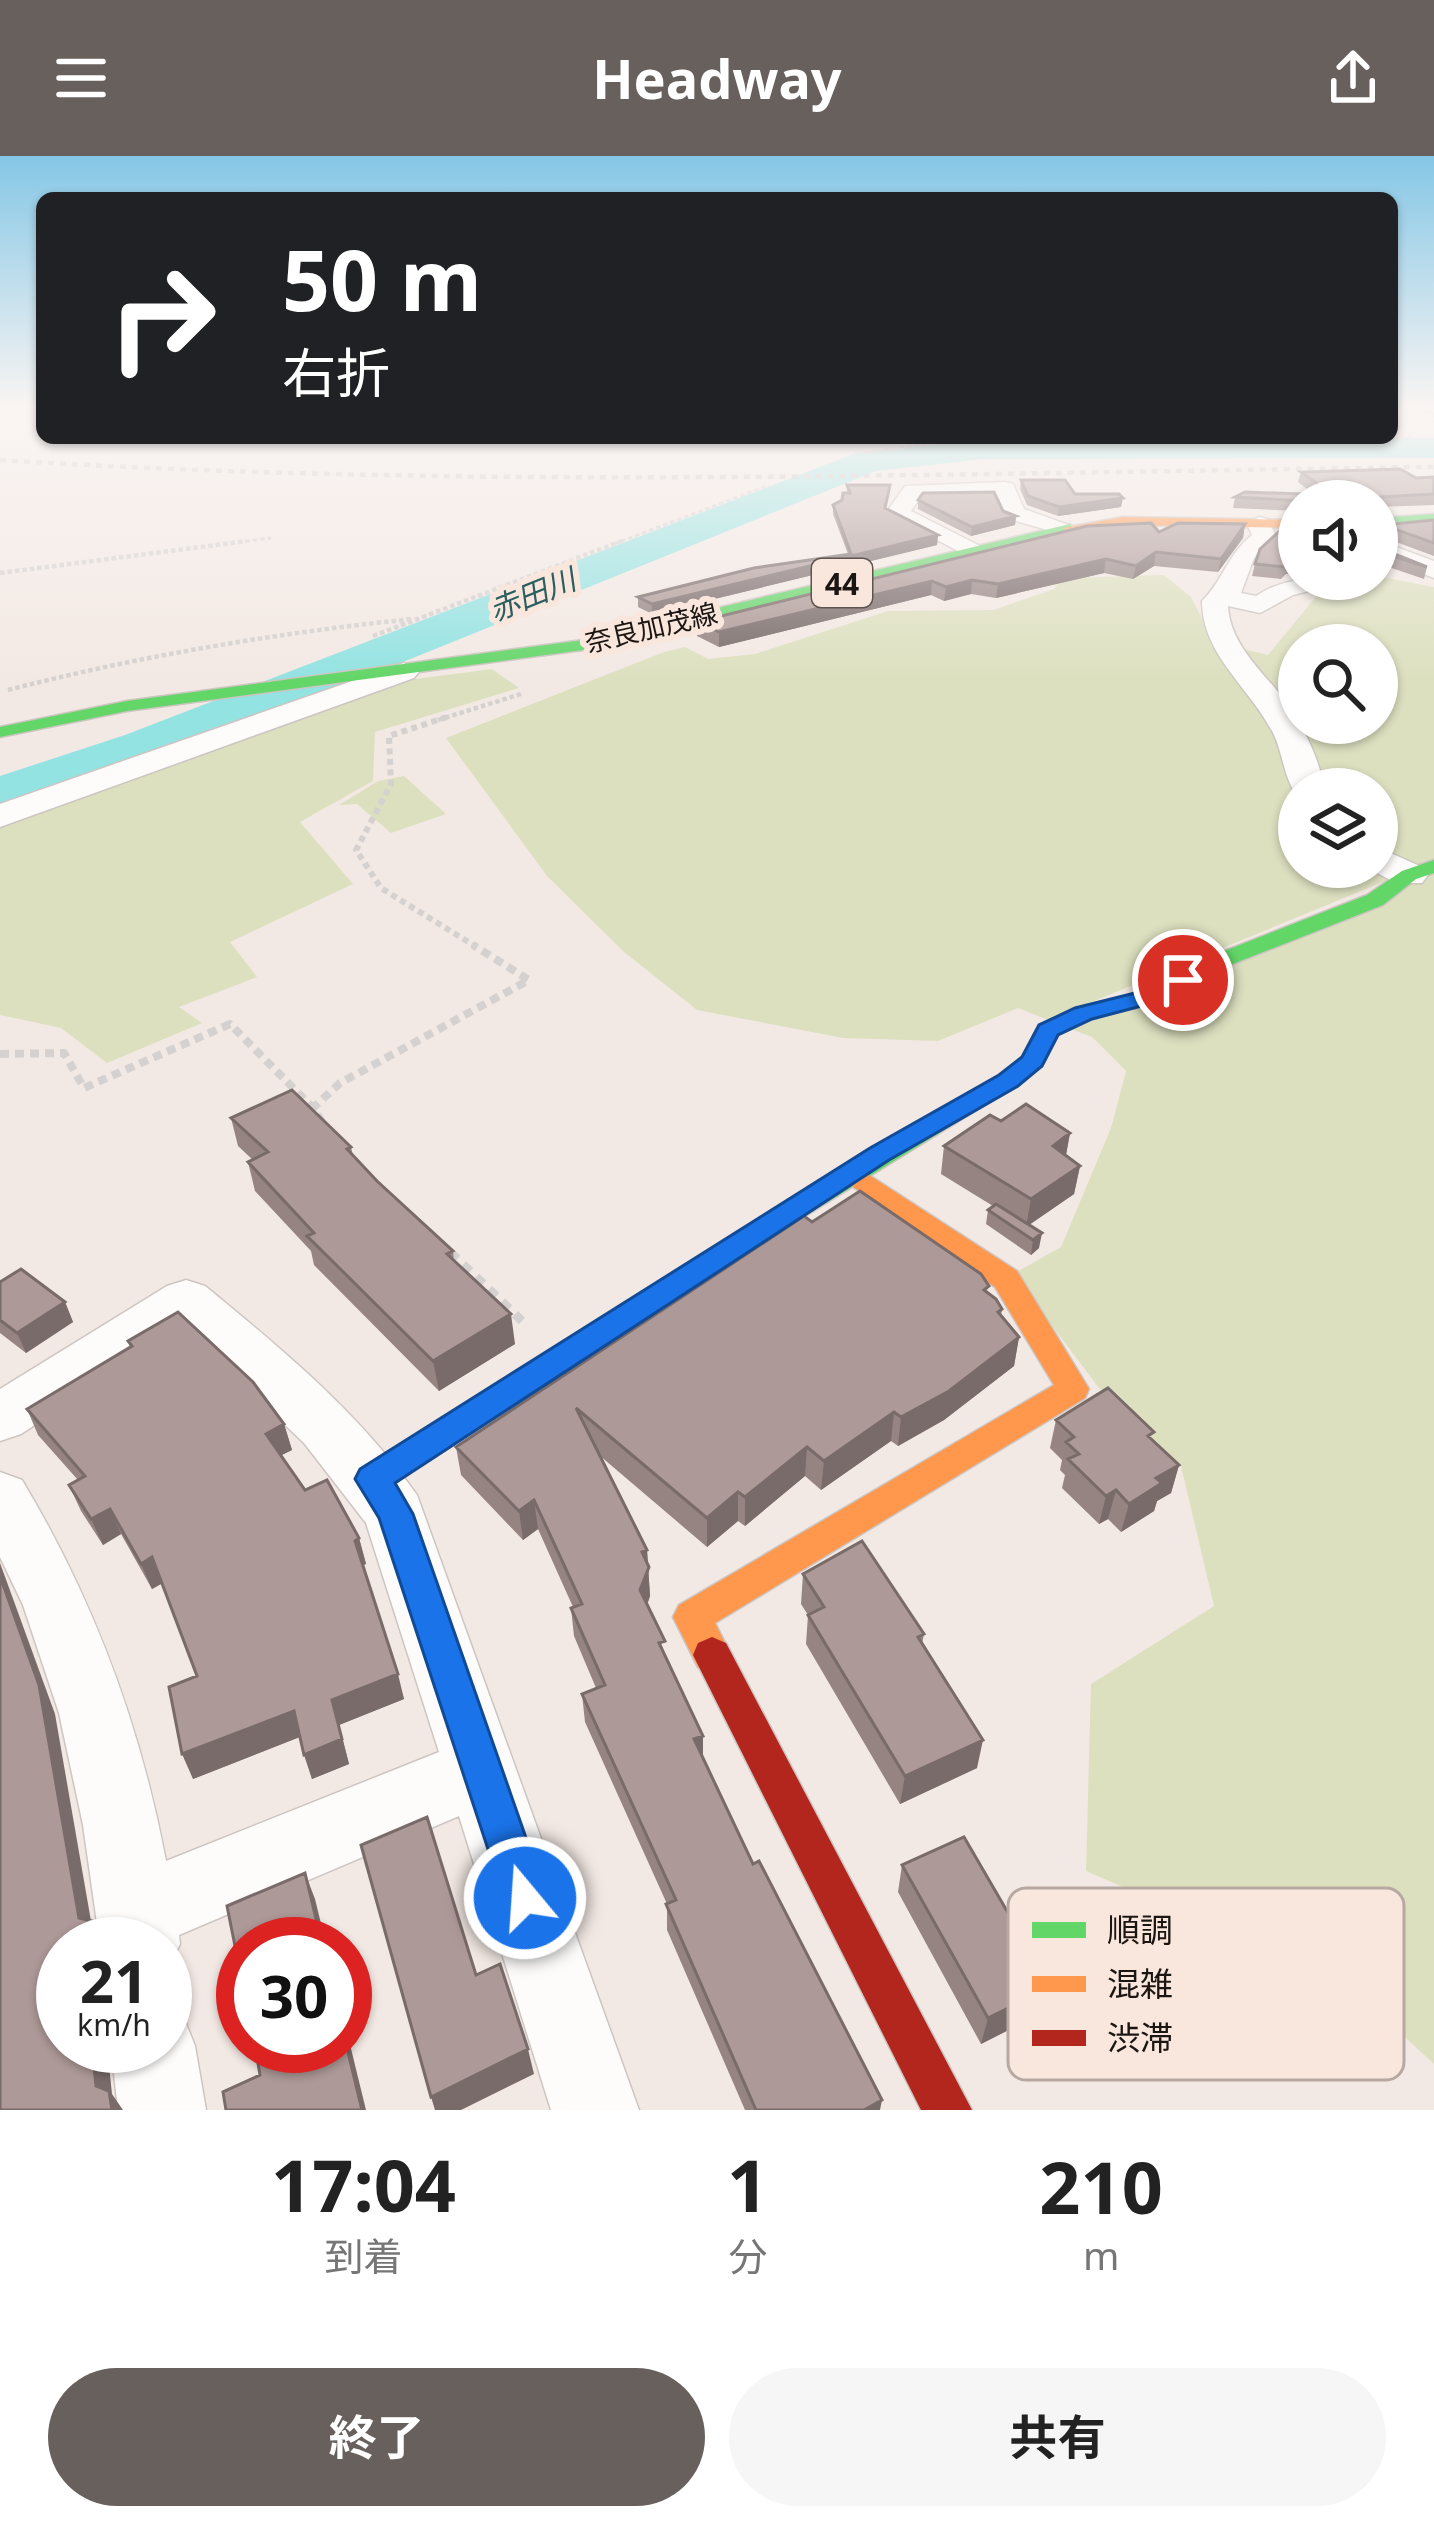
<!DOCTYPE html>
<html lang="ja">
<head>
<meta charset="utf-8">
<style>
  body { margin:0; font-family:"Noto Sans","Noto Sans JP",sans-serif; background:#f6f6f6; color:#222; height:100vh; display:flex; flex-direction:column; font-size:45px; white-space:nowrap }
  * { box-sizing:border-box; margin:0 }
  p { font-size:39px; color:#767676 }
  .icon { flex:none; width:66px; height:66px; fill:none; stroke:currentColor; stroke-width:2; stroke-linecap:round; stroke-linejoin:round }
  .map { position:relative; height:1954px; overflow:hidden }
  .sheet { display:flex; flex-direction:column; background:#fff; flex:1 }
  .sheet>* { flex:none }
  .guide { position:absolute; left:36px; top:36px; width:1362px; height:252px; border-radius:18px; box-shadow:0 3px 9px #0004; background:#202124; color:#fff; overflow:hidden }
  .buttons { position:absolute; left:1278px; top:324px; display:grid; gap:24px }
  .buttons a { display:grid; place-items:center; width:120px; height:120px; border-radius:50%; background:#fff; box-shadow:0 3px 9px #0004; font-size:60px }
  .speed { position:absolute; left:36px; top:1761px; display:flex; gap:24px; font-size:60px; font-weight:700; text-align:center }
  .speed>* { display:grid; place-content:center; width:156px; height:156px; border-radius:50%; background:#fff; box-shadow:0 3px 9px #0004; line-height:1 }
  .speed small { font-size:30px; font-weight:400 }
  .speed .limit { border:18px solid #d22; background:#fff; color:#111 }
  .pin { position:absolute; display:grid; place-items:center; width:102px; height:102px; color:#fff; margin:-51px; border:6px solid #fff; border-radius:50%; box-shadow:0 3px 12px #0007 }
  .me { position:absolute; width:132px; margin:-66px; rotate:342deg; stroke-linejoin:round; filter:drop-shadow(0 0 9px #0008) }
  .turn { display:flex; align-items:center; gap:42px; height:252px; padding:0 48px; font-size:54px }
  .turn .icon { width:156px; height:156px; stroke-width:2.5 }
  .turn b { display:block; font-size:84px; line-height:102px }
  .eta { display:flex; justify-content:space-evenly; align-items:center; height:204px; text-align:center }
  .eta b { font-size:72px; font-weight:700; line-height:84px }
  .cta { display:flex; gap:24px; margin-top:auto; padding:24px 48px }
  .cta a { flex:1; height:138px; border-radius:72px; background:#67605c; color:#fff; font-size:48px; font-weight:700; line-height:138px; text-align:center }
  .cta a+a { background:#f6f6f6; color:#222 }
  header { display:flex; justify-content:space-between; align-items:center; height:156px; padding:0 48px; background:#67605c; color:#fff; font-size:54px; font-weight:700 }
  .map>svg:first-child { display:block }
</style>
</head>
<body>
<header><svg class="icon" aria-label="menu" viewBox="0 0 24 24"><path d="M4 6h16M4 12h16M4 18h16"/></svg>Headway<svg class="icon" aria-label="share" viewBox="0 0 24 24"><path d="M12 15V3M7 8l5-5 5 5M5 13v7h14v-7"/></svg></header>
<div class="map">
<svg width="1434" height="1954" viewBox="0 0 1434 1954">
  <rect width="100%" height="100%" fill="#f3e9e4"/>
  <path fill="#dde0bf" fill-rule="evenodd" d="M 1164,419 L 1191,441 L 1214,486 L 1268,499 L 1319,437 L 1377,420 L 1434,431 L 1434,705 L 1048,864 L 1018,852 L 938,885 L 843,882 L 697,854 L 624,796 L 547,720 L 446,582 L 664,496 L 685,491 L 708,503 L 755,498 L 888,455 L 994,454 L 1054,433 L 1061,422 ZM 1299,489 L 1377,489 L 1377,567 L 1299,567 ZM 1299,633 L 1377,633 L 1377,711 L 1299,711 Z
    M 492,513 L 519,532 L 375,576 L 373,625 L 300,666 L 353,728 L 230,786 L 257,821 L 179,851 L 202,867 L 107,907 L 61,872 L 0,859 L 0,659 L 347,532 Z
    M 404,620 L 446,658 L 391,677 L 357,648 L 339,649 L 378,625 Z
    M 1434,716 L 1434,1908 L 1348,1829 L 1086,1715 L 1091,1528 L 1214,1450 L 1181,1310 L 1099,1232 L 1013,1118 L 1061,1091 L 1111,972 L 1126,915 L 1092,881 L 1068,872 Z"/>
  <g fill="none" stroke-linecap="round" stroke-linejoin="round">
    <path fill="#92e3e2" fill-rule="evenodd" d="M 1434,282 L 1434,302 L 984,303 L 876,315 L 163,603 L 0,656 L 0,620 L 125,579 L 856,297 L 984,283 Z"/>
    <g stroke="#cdc5c1" stroke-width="3">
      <path id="street" d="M 1005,326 L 1013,328 L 1024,353 L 1080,373 L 1068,380 L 1006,362 L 996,340 L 920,342 L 911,355 L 984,392 L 987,397 L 984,402 L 975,404 L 886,357 L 905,330 Z
        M 1259,361 L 1267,363 L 1277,381 L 1254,402 L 1241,437 L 1256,440 C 1285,421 1307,423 1341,423 L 1337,428 L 1293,439 L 1260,457 L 1228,450 C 1230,490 1264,516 1286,546 C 1305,573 1318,601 1325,633 L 1299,633 L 1299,641 C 1285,628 1283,598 1274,579 C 1252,533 1202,500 1202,445 C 1222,426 1228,398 1252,379 L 1247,368 Z
        M 1377,384 L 1434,405 L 1434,422 L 1377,400 Z
        M 404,507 L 419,516 L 414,522 L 0,671 L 0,648 Z
        M 1377,691 L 1422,711 L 1428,719 L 1422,727 L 1396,727 L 1366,711 L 1377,711 Z
        M 186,1124 L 205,1130 C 283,1194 359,1257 417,1339 L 639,1954 L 551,1954 L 459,1660 L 179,1779 L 180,1788 L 165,1818 L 165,1788 L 100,1788 L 83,1669 L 59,1557 L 23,1449 L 0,1401 L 0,1316 L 22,1324 C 94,1444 140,1568 166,1705 L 439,1596 L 366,1367 L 304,1287 L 183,1172 L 21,1278 L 0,1285 L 0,1233 L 167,1130 Z
        M 165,1853 L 183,1860 L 195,1890 L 206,1954 L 118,1954 L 111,1890 L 165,1890 Z"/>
    </g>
    <g stroke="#cdc5c1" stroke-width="3">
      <path id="fast" d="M 1411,250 L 1434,252 L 1434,259 L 1412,252 Z
        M 1434,358 L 1434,366 L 1377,370 L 1377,362 Z
        M 1070,368 L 1075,375 L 583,494 L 127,555 L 0,581 L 0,571 L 127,545 L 583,484 Z
        M 1434,704 L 1434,717 L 1416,723 L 1383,749 L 1215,815 L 1167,843 L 1093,863 L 1058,879 L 1042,910 L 1017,929 L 792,1068 L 782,1071 L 768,1061 L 772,1054 L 999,919 L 1022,901 L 1039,869 L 1075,853 L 1151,833 L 1199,805 L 1367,739 L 1402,715 Z"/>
    </g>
    <g stroke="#cdc5c1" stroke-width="3">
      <path id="slow" d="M 1123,361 L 1299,364 L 1299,372 L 1123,369 L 1070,376 L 1063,372 Z
        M 852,1008 L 1017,1115 L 1089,1233 L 1085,1242 L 715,1467 L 731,1499 L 726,1511 L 712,1517 L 698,1511 L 673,1461 L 679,1449 L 1054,1229 L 995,1131 L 842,1023 L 838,1017 Z"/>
    </g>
    <g stroke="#cdc5c1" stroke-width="3">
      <path id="jam" d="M 782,1051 L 796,1061 L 792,1068 L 385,1333 L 373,1337 L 361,1333 L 356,1323 L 361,1313 Z
        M 712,1481 L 726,1487 L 972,1954 L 921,1954 L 693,1499 L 698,1487 Z"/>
    </g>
    <path stroke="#d4d1d0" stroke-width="3" stroke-dasharray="4.5 3" stroke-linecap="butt" d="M 1392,281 L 1415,281
      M 855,298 L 952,285 L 1324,282
      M 223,388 L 271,382
      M 614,388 L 769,329"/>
    <path stroke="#d4d1d0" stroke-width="4.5" stroke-dasharray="4.5 3" stroke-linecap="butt" d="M 0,417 L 247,385
      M 373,480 L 622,385
      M 8,534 C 140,500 276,477 412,463
      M 438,564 L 524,537"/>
    <path stroke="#d4d1d0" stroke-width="6" stroke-dasharray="6 4.5" stroke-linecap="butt" d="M 447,561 L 389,580 L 391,628 L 356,694 L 381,732 L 478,792"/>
    <path stroke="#d4d1d0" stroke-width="8" stroke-dasharray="9 6" stroke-linecap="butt" d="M 0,898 L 64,897 L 84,932 L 230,868 L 313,952
      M 322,966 L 313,952 L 340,927 L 529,824 L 473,789"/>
    <path stroke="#d4d1d0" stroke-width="9" stroke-dasharray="10 8" stroke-linecap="butt" d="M 450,1096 L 522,1165"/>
    <use href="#street" fill="#fdfcfb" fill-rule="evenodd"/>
    <use href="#fast" fill="#63d668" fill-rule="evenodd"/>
    <use href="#slow" fill="#ff974d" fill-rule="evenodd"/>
    <use href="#jam" fill="#b3261e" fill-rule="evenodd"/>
    <path stroke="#c7c4c3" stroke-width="4.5" stroke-dasharray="6 6" stroke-linecap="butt" d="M 0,304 C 477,334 956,317 1434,311"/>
  </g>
  <path fill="#958482" d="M 1301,316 L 1416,322 L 1434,321 L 1434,349 L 1377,351 L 1377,345 L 1299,345 L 1299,355 L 1233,352 L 1235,341 L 1315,339 L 1298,326 Z
    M 1021,324 L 1075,338 L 1121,351 L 1058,360 L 1027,349 L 1020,333 Z
    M 847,329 L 890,329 L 886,352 L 938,379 L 937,389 L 652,458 L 638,451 L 638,441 L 848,398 L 833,358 L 833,349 L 842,344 L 847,337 Z
    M 918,344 L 1003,355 L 1016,360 L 1015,369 L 971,380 L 918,353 Z
    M 1434,364 L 1434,400 L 1380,380 L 1383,369 Z
    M 1245,368 L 1243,382 L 1218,416 L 1154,410 L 1133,423 L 1104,417 L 996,442 L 971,438 L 944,445 L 931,439 L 719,491 L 697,480 L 697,466 L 1159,376 Z
    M 1299,370 L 1299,418 L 1286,418 L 1281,423 L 1252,420 L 1255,408 Z
    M 1377,391 L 1427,411 L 1424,423 L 1377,407 Z
    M 231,962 L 351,991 L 353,1000 L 377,1025 L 453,1095 L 454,1105 L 515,1188 L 439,1235 L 314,1109 L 311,1095 L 255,1035 L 248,1006 L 253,1004 L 238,990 Z
    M 1001,965 L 1070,977 L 1066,999 L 1080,1010 L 1074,1038 L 1029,1069 L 1039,1092 L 1031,1099 L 986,1068 L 988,1054 L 993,1050 L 941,1018 L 944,990 Z
    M 812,1066 L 988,1137 L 1002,1153 L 1001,1160 L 1019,1181 L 1014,1210 L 944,1264 L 898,1290 L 891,1285 L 821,1334 L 805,1320 L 745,1370 L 738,1365 L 707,1391 L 599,1299 L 647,1394 L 650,1440 L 647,1449 L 703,1603 L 753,1708 L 880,1954 L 745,1954 L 667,1774 L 667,1748 L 585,1566 L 582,1538 L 596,1532 L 574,1480 L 571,1452 L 573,1451 L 538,1373 L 523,1384 L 461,1319 L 456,1291 Z
    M 0,1126 L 65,1146 L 73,1166 L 26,1197 L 0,1177 Z
    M 128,1185 L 284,1268 L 292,1294 L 281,1299 L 305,1334 L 359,1382 L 366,1408 L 363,1409 L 404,1543 L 339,1569 L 349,1608 L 312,1623 L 300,1581 L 193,1623 L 197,1520 L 162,1427 L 152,1433 L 121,1378 L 103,1389 L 81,1355 L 69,1329 L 78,1324 L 38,1279 L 27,1253 L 130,1192 Z
    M 1056,1264 L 1152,1284 L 1179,1309 L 1171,1337 L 1157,1345 L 1154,1355 L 1121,1376 L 1108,1363 L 1099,1368 L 1062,1332 L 1065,1319 L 1060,1314 L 1062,1304 L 1050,1292 Z
    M 803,1418 L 924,1478 L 922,1488 L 977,1612 L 900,1648 L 806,1488 L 808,1459 L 801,1448 Z
    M 902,1709 L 1051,1831 L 1042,1857 L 981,1888 L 898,1736 Z"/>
  <path fill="#796b6a" d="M 1123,342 L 1121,351 L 1058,360 L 1059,351 Z
    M 1016,360 L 1015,369 L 971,380 L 972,371 Z
    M 1245,368 L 1243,382 L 1218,416 L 1221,403 Z
    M 938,379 L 937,389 L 652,458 L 652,448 Z
    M 1156,396 L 1154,410 L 1133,423 L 1136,410 Z
    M 1106,403 L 1104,417 L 996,442 L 998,428 Z
    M 972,424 L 971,438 L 944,445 L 946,431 Z
    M 932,425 L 931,439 L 719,491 L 719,476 Z
    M 1070,977 L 1065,1004 L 1053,990 Z
    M 1080,1010 L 1074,1038 L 1026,1071 L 1031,1043 Z
    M 1042,1077 L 1039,1092 L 1031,1099 L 1033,1084 Z
    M 65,1146 L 73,1166 L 26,1197 L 17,1177 Z
    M 511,1158 L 515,1188 L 439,1235 L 433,1205 Z
    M 1019,1181 L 1014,1210 L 944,1264 L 898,1290 L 901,1261 Z
    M 894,1256 L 891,1285 L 821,1334 L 824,1305 Z
    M 284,1268 L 292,1294 L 274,1303 L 266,1278 Z
    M 807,1291 L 805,1320 L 745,1370 L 745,1341 Z
    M 1179,1309 L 1171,1337 L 1157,1345 L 1154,1355 L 1121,1376 L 1129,1348 L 1156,1322 Z
    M 1116,1334 L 1108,1363 L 1099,1368 L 1106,1340 Z
    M 738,1336 L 738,1365 L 707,1391 L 707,1362 Z
    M 534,1344 L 538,1373 L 523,1384 L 519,1355 Z
    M 110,1353 L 121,1378 L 103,1389 L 91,1363 Z
    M 359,1382 L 366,1408 L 361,1410 L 355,1385 Z
    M 647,1394 L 650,1440 L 642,1463 L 642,1396 Z
    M 152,1401 L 163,1427 L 152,1433 L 141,1408 Z
    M 0,1407 L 55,1558 L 95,1788 L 79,1762 L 0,1420 Z
    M 398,1518 L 404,1543 L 339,1569 L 349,1608 L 312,1623 L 304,1599 L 332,1544 Z
    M 294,1555 L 302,1580 L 193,1623 L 182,1598 Z
    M 703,1580 L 703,1607 L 694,1583 Z
    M 983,1584 L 977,1612 L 900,1648 L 905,1620 Z
    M 305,1717 L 315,1743 L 326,1788 L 322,1788 Z
    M 96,1766 L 109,1788 L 99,1788 Z
    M 1051,1831 L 1042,1857 L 981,1888 L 988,1862 Z
    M 345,1868 L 366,1954 L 362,1954 L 345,1884 Z
    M 92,1890 L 107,1890 L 112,1938 L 123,1954 L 112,1954 L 96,1930 Z
    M 528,1893 L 534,1918 L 461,1954 L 435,1954 L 431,1941 Z
    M 882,1944 L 880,1954 L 864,1954 Z"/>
  <path fill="#ad9997" stroke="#796b6a" stroke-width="3" d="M 1400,313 L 1416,322 L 1434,321 L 1434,338 L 1380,341 L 1375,345 L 1305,345 L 1235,341 L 1245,336 L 1333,339 L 1301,316 Z
    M 1021,324 L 1065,324 L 1075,338 L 1119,338 L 1123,342 L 1059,351 L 1028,340 Z
    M 847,329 L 890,329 L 885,352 L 938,379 L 652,448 L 638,441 L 754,412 L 851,398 L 833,349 L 842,344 L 843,337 L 850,337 Z
    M 994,336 L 1003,355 L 1016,360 L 972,371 L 918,344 L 923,337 Z
    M 1434,364 L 1434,387 L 1383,369 Z
    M 1151,367 L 1159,376 L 1178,367 L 1245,368 L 1221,403 L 1156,396 L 1136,410 L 1106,403 L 998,428 L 972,424 L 946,431 L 932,425 L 719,476 L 697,466 L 1087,370 Z
    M 1299,370 L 1299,406 L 1289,406 L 1284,411 L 1255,408 L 1260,393 L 1284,371 Z
    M 1377,391 L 1427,411 L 1377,395 Z
    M 292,934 L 351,991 L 347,993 L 377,1025 L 453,1095 L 447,1098 L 511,1158 L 433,1205 L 307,1080 L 314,1077 L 248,1006 L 268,996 L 231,962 Z
    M 1026,948 L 1070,977 L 1053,990 L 1080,1010 L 1031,1043 L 944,990 L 990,959 L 1001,965 Z
    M 860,1035 L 981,1118 L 989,1130 L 984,1134 L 996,1143 L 1002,1153 L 998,1156 L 1019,1181 L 949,1235 L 901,1261 L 894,1256 L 824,1305 L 807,1291 L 745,1341 L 738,1336 L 707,1362 L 576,1252 L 647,1394 L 642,1396 L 649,1411 L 640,1434 L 665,1485 L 659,1487 L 703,1580 L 694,1583 L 753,1708 L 759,1705 L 882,1944 L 864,1954 L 756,1954 L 666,1748 L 676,1744 L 582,1538 L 605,1529 L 571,1452 L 582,1448 L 534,1344 L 519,1355 L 456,1291 L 804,1060 L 812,1066 Z
    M 996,1048 L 1042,1077 L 1033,1084 L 988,1054 Z
    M 21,1113 L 65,1146 L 17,1177 L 0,1164 L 0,1126 Z
    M 178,1156 L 253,1226 L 284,1268 L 266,1278 L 305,1334 L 327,1324 L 359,1382 L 355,1385 L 398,1518 L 332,1544 L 342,1583 L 304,1599 L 294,1555 L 182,1598 L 169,1531 L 197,1520 L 152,1401 L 141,1408 L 110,1353 L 91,1363 L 69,1329 L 85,1320 L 27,1253 L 132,1190 L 128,1185 Z
    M 1108,1232 L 1154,1276 L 1148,1280 L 1179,1309 L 1156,1322 L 1162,1327 L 1129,1348 L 1116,1334 L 1106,1340 L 1068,1303 L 1079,1298 L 1066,1286 L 1074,1281 L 1056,1264 Z
    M 862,1385 L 924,1478 L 918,1481 L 983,1584 L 905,1620 L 808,1459 L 824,1451 L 803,1418 Z
    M 0,1420 L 39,1529 L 79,1762 L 96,1766 L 99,1788 L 63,1788 L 63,1890 L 92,1890 L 96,1930 L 109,1935 L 112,1954 L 0,1954 Z
    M 427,1661 L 476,1819 L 500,1808 L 528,1893 L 431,1941 L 361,1689 Z
    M 964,1681 L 1051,1831 L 988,1862 L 902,1709 Z
    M 305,1717 L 322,1788 L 243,1788 L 243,1830 L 227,1750 Z
    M 345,1884 L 362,1954 L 226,1954 L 223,1936 L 260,1919 L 255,1890 L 345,1890 Z"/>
  <linearGradient id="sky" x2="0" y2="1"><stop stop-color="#85c7e6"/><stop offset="0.48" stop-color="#faf5f3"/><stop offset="1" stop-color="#faf5f3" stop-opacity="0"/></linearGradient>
  <rect width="1434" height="524" fill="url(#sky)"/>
  <path fill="#1a73e8" stroke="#114b97" stroke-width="3" d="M 1183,817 L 1195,824 L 1168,843 L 1092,863 L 1058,879 L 1042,910 L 1018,930 L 889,1004 L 395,1327 L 413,1358 L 547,1742 L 541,1757 L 525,1764 L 509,1757 L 379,1362 L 355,1323 L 360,1313 L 870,992 L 999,919 L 1022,901 L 1039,869 L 1075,852 L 1151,833 Z"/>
  <g text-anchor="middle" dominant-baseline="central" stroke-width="12" stroke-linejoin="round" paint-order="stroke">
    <g font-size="27" fill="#1c1613" stroke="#f9e7de">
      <text transform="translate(651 471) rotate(-13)">奈良加茂線</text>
    </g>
    <rect fill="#f9e7de" stroke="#5e5550" stroke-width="3" x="812" y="403" width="60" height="48" rx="9"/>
    <g font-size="30" font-weight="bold" fill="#1c1613">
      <text x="842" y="427">44</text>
    </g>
    <g font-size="30" font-style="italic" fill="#2b5e5f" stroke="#f9e7de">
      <text transform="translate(532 438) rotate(-22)">赤田川</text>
    </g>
  </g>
  <rect x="1008" y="1732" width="396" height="192" rx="18" fill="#f9e7de" stroke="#b7a8a1" stroke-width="3"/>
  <rect x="1032" y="1766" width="54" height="16" fill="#63d668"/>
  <rect x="1032" y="1820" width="54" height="16" fill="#ff974d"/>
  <rect x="1032" y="1874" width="54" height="16" fill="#b3261e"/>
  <g font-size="33" fill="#1c1613">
    <text x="1107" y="1786">順調</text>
    <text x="1107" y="1840">混雑</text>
    <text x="1107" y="1894">渋滞</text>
  </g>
</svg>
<div class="buttons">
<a><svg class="icon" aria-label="sound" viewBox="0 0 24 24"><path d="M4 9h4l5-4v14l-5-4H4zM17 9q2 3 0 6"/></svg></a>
<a><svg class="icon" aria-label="search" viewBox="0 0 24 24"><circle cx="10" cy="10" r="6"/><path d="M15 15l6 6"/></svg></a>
<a><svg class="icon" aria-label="layers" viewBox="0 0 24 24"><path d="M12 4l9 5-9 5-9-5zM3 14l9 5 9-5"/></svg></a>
</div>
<div class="speed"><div>21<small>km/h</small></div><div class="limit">30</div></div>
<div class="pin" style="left:1183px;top:824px;background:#d93025"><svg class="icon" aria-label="arrive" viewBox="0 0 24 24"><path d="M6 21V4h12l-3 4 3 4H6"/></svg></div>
<svg class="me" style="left:525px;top:1742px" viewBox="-20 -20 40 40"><circle r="17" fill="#1a73e8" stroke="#fff" stroke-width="3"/><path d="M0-11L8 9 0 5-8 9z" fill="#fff"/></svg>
<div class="guide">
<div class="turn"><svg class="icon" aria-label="right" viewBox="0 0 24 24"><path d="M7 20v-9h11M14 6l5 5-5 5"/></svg><div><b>50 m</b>右折</div></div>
</div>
</div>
<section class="sheet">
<div class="eta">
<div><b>17:04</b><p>到着</p></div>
<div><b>1</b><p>分</p></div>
<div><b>210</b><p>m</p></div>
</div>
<div class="cta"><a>終了</a><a>共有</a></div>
</section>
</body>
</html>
